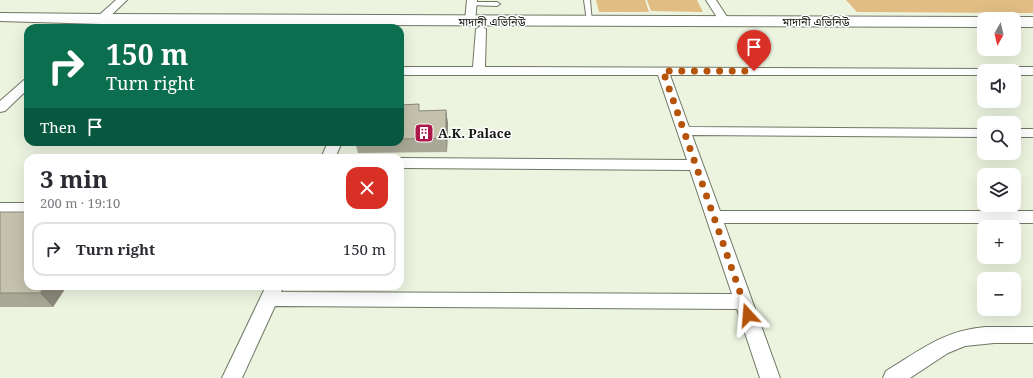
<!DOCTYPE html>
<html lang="en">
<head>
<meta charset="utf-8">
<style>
  body { margin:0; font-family:"Noto Serif","Noto Sans Bengali",serif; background:#f2f2f3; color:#2b2b33; height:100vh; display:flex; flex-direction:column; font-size:15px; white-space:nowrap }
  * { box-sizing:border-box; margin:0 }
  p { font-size:13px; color:#7c7c81 }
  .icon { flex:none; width:22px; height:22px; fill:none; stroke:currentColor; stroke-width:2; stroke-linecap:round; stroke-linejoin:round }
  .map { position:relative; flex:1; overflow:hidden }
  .details { position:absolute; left:24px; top:154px; width:380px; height:136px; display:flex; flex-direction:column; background:#fff; border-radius:12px; box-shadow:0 4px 16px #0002 }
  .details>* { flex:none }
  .top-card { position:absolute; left:24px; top:24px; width:380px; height:122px; border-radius:12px; box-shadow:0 4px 16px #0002; background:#0b6e4f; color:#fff; overflow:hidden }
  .needle { width:26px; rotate:188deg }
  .tools { position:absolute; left:977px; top:12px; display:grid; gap:8px }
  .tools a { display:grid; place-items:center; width:44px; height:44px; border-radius:8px; background:#fff; box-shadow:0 4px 16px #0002; font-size:20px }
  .pin { position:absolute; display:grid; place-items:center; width:34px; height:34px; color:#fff; margin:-41px -17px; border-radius:50% 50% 50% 0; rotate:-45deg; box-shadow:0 0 4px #0007 }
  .pin .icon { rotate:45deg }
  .me { position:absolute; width:44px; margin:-22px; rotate:341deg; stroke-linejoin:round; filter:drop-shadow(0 0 3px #0008) }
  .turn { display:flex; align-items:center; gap:14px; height:84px; padding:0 16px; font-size:18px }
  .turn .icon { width:52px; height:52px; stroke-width:2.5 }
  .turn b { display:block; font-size:28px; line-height:34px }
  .then { display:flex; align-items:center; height:38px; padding:0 16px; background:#0003; gap:8px; font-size:15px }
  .round { display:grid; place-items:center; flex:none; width:42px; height:42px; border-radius:12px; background:#f2f2f3 }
  .head { display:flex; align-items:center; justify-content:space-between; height:68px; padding:0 16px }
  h1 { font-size:24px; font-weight:700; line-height:30px }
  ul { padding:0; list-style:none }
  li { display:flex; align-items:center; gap:12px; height:54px; margin:0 8px 6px; padding:0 8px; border:2px solid #e1e1e2; border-radius:12px }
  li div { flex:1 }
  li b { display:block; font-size:15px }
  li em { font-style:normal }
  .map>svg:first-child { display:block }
</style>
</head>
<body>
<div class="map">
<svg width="1033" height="378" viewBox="0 0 1033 378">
  <rect width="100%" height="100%" fill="#ecf4e0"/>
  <path fill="#e1bd84" d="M 596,0 L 645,0 L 649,12 L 599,12 Z
    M 647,0 L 697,0 L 703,12 L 651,11 Z
    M 846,0 L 1033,0 L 1033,13 L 857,12 Z"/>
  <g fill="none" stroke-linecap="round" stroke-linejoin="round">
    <g stroke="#6f7765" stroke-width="2">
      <path id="service" d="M 584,0 L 590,0 L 592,22 L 587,21 Z
        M 471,2 L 497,2 L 500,4 L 497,6 L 469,5 L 469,3 Z"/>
    </g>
    <g stroke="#6f7765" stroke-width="2">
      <path id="minor" d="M 116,0 L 127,0 L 105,21 L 97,21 L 96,19 L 97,17 Z
        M 467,0 L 477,0 L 475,21 L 470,24 L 465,21 Z
        M 706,0 L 716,0 L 729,20 L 728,22 L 720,22 Z
        M 481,26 L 486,29 L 485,67 L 988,69 L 990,71 L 984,71 L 984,75 L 670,75 L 689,127 L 984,129 L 984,137 L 692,135 L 720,211 L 1033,211 L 1033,223 L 724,223 L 780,378 L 760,378 L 737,309 L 275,306 L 242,378 L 222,378 L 266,286 L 284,286 L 281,292 L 732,294 L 690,170 L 400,168 L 400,158 L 687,160 L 658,75 L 400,75 L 400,67 L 473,67 L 476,29 Z
        M 1014,67 L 1033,67 L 1033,75 L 1014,75 L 1014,71 L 1008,71 L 1010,69 Z
        M 28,79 L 28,89 L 5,111 L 0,112 L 0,101 L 24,80 Z
        M 1014,129 L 1033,129 L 1033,137 L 1014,137 Z
        M 328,142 L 342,142 L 335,158 L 321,158 Z
        M 0,203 L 28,203 L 28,213 L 0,213 Z
        M 985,327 L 1033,327 L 1033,343 L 994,343 L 965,346 L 948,353 L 910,378 L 883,378 L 886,371 C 921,350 942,331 985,327 Z"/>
    </g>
    <g stroke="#6f7765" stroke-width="2">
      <path id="secondary" d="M 0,13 L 101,14 L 984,17 L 990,19 L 984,19 L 984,27 L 101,24 L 0,21 Z
        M 1014,17 L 1033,17 L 1033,27 L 1014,27 L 1014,19 L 1008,19 Z"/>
    </g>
    <use href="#service" fill="#fff" fill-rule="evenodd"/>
    <use href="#minor" fill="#fff" fill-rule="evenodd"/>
    <use href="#secondary" fill="#fff" fill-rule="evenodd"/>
  </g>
  <path fill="#a9a795" d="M 400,105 L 420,111 L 446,110 L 448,124 L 447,152 L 358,153 L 355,142 L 400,142 Z
    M 0,212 L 28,286 L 67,286 L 53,307 L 0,307 Z"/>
  <path fill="#898879" d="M 446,110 L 448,124 L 447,152 L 446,138 Z
    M 45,286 L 67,286 L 53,307 L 40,293 Z"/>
  <path fill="#c4c2ad" stroke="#898879" d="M 419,104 L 419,111 L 446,110 L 446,138 L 400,139 L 400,105 Z
    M 0,212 L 28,212 L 28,286 L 45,286 L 40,293 L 0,293 Z"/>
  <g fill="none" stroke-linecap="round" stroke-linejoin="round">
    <path stroke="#b45309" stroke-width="7" stroke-dasharray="0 12.6" d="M 748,315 L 663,71 L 754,71"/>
  </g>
  <defs>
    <g id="building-square" transform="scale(1)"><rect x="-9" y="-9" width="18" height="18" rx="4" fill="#ab1849" stroke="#fff"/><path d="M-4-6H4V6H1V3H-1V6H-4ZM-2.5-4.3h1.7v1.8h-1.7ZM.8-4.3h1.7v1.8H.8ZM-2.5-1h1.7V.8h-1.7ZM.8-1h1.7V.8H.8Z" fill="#fff"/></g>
  </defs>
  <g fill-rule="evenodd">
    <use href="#building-square" x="424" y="133"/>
  </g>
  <g text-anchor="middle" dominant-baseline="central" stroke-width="3" stroke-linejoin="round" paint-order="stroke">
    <g font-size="11" fill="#12150e" stroke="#fff">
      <text x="492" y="21">মাদানী এভিনিউ</text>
      <text x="816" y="21">মাদানী এভিনিউ</text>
    </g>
    <g font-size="13" font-weight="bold" fill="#12150e" stroke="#fff" text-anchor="start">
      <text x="438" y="133">A.K. Palace</text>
    </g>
  </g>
</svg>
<div class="tools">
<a><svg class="needle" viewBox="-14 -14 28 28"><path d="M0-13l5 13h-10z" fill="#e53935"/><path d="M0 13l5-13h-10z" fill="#7c7c81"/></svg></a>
<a><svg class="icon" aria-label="sound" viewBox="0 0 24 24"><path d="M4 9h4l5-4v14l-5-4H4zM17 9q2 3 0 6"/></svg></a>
<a><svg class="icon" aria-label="search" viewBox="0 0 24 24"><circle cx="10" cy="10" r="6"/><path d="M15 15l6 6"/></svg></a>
<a><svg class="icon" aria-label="layers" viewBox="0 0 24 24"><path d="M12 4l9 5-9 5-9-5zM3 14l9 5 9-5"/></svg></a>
<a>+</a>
<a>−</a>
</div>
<div class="pin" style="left:754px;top:71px;background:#d93025"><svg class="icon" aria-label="arrive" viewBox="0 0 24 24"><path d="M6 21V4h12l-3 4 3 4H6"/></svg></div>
<svg class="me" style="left:748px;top:315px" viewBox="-20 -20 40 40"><path d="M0-17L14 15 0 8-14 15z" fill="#b45309" stroke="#fff" stroke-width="4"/></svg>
<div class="top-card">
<div class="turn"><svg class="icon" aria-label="right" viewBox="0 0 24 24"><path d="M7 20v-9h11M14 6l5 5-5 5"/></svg><div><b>150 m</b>Turn right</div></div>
<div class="then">Then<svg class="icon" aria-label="arrive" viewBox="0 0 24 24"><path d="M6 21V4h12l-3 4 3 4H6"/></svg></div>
</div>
<section class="details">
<div class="head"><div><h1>3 min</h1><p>200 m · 19:10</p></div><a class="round" style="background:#d93025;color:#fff"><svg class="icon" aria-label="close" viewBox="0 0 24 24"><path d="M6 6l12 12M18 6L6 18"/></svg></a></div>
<ul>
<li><svg class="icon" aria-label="right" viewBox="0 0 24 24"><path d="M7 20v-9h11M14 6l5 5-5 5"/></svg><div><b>Turn right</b></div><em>150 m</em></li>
</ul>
</section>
</div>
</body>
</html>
